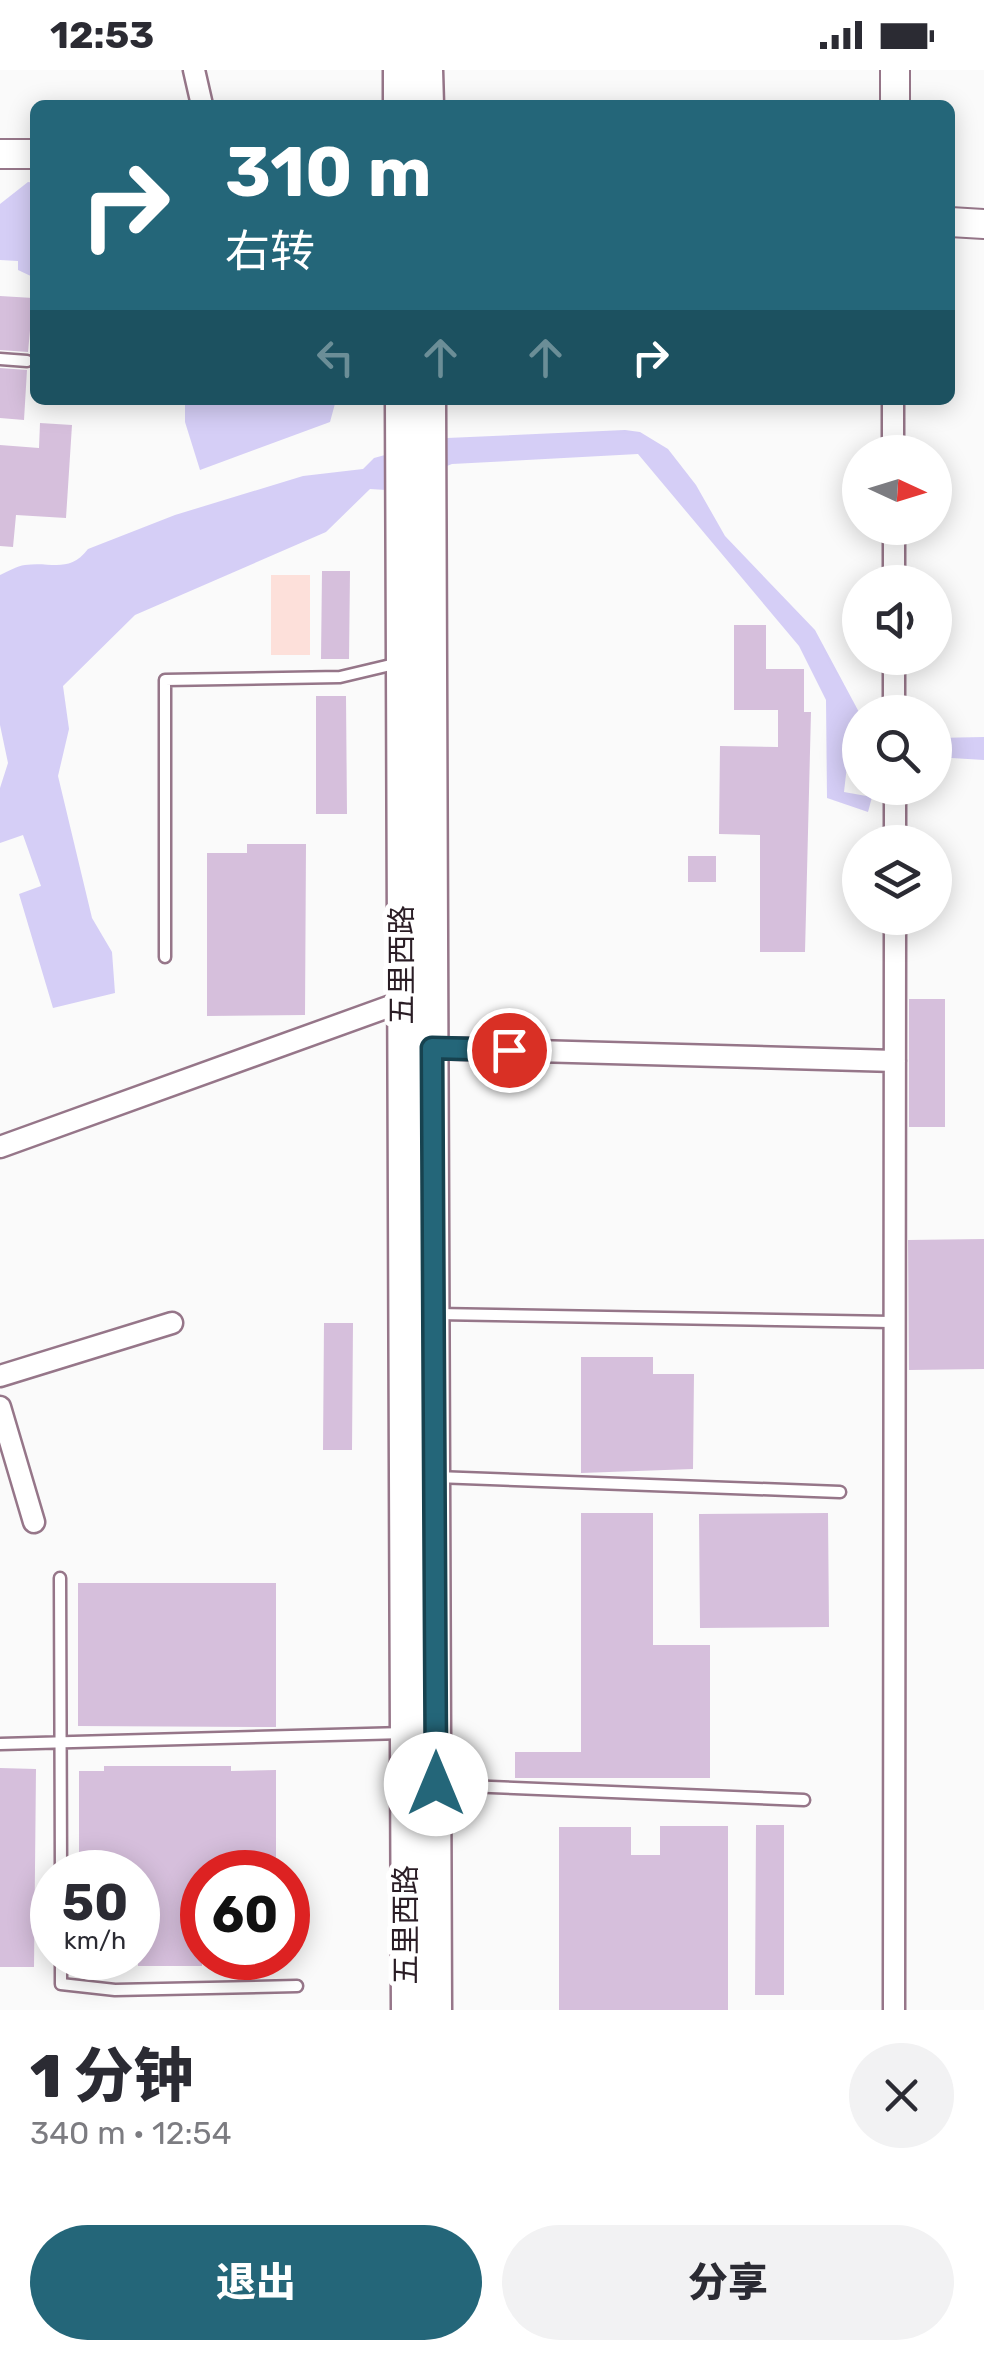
<!DOCTYPE html>
<html lang="zh">
<head>
<meta charset="utf-8">
<style>
  body { margin:0; font-family:Rubik,"Noto Sans SC",sans-serif; background:#f2f2f3; color:#2b2b33; height:100vh; display:flex; flex-direction:column; font-size:38px; white-space:nowrap }
  * { box-sizing:border-box; margin:0 }
  p { font-size:32px; color:#7c7c81 }
  .icon { flex:none; width:55px; height:55px; fill:none; stroke:currentColor; stroke-width:2; stroke-linecap:round; stroke-linejoin:round }
  .map { position:relative; height:1940px; overflow:hidden }
  .sheet { display:flex; flex-direction:column; background:#fff; flex:1 }
  .sheet>* { flex:none }
  .guide { position:absolute; left:30px; top:30px; width:925px; height:305px; border-radius:15px; box-shadow:0 5px 25px #0003; background:#246679; color:#fff; overflow:hidden }
  .needle { width:65px; rotate:94deg }
  .buttons { position:absolute; left:842px; top:365px; display:grid; gap:20px }
  .buttons a { display:grid; place-items:center; width:110px; height:110px; border-radius:50%; background:#fff; box-shadow:0 5px 25px #0003; font-size:50px }
  .speed { position:absolute; left:30px; top:1780px; display:flex; gap:20px; font-size:50px; font-weight:700; text-align:center }
  .speed>* { display:grid; place-content:center; width:130px; height:130px; border-radius:50%; background:#fff; box-shadow:0 5px 25px #0003; line-height:1 }
  .speed small { font-size:25px; font-weight:400 }
  .speed .limit { border:15px solid #d22; background:#fff; color:#111 }
  .pin { position:absolute; display:grid; place-items:center; width:85px; height:85px; color:#fff; margin:-42px; border:5px solid #fff; border-radius:50%; box-shadow:0 2px 10px #0007 }
  .me { position:absolute; width:110px; margin:-55px; rotate:0deg; stroke-linejoin:round; filter:drop-shadow(0 0 8px #0008) }
  .turn { display:flex; align-items:center; gap:35px; height:210px; padding:0 30px; font-size:45px }
  .turn .icon { width:130px; height:130px; stroke-width:2.5 }
  .turn b { display:block; font-size:70px; line-height:85px }
  .lanes { display:flex; align-items:center; height:95px; padding:0 30px; background:#0003; justify-content:center; gap:50px; direction:ltr }
  .lanes .off { opacity:.35 }
  .round { display:grid; place-items:center; flex:none; width:105px; height:105px; border-radius:52px; background:#f2f2f3 }
  .headline { display:flex; align-items:center; justify-content:space-between; height:170px; padding:0 30px }
  h1 { font-size:60px; font-weight:800; line-height:75px }
  .action { display:flex; gap:20px; margin-top:auto; padding:20px 30px }
  .action a { flex:1; height:115px; border-radius:60px; background:#246679; color:#fff; font-size:40px; font-weight:800; line-height:115px; text-align:center }
  .action a+a { background:#f2f2f3; color:#2b2b33 }
  .status { display:flex; justify-content:space-between; align-items:center; height:70px; padding:0 50px; background:#fff; direction:ltr }
  .status svg { height:28px; fill:currentColor }
  .map>svg:first-child { display:block }
</style>
</head>
<body>
<div class="status"><b>12:53</b><svg viewBox="0 0 49 12"><path d="M0 12V9h3v3zM5 12V6h3v6zM10 12V3h3v9zM15 12V0h3v12zM26 1h20v11H26zM47 4h2v5h-2z"/></svg></div>
<div class="map">
<svg width="984" height="1940" viewBox="0 0 984 1940">
  <rect width="100%" height="100%" fill="#fafafa"/>
  <path fill="#fde0da" d="M 271,505 L 310,505 L 310,585 L 271,585 Z"/>
  <path fill="#d5cef6" d="M 28,112 L 35,113 L 35,208 L 18,200 L 18,191 L 0,190 L 0,134 Z
    M 185,330 L 336,330 L 330,352 L 200,400 L 185,352 Z
    M 625,360 L 640,362 L 668,379 L 696,415 L 725,466 L 815,560 L 860,644 L 860,686 L 848,687 L 844,722 L 872,727 L 868,742 L 827,728 L 826,630 L 799,576 L 638,384 L 452,394 L 386,420 L 370,419 L 326,462 L 135,545 L 63,616 L 69,659 L 58,706 L 92,848 L 112,882 L 115,923 L 53,938 L 19,824 L 41,816 L 23,765 L 0,773 L 0,718 L 8,693 L 0,655 L 0,505 C 7,502 17,496 25,495 C 51,491 69,504 88,479 L 175,445 L 303,406 L 363,399 L 374,388 L 447,368 Z
    M 984,667 L 984,690 L 935,687 L 935,668 Z"/>
  <path fill="#d6bfdc" d="M 0,226 L 33,228 L 28,282 L 0,280 Z
    M 0,298 L 27,300 L 24,350 L 0,348 Z
    M 40,353 L 72,355 L 66,448 L 16,445 L 13,477 L 0,476 L 0,375 L 39,378 Z
    M 322,501 L 350,501 L 349,589 L 321,589 Z
    M 734,555 L 766,555 L 766,599 L 804,599 L 804,642 L 811,642 L 805,882 L 760,882 L 760,765 L 719,764 L 720,676 L 778,677 L 778,640 L 734,640 Z
    M 316,626 L 346,626 L 347,744 L 316,744 Z
    M 247,774 L 306,774 L 305,945 L 207,946 L 207,783 L 247,783 Z
    M 688,786 L 716,786 L 716,812 L 688,812 Z
    M 909,929 L 945,929 L 945,1057 L 909,1057 Z
    M 984,1169 L 984,1299 L 909,1300 L 908,1170 Z
    M 324,1253 L 353,1253 L 352,1380 L 323,1380 Z
    M 581,1287 L 653,1287 L 653,1304 L 694,1304 L 693,1399 L 581,1403 Z
    M 581,1443 L 653,1443 L 653,1575 L 710,1575 L 710,1708 L 515,1708 L 515,1682 L 581,1682 Z
    M 828,1443 L 829,1557 L 700,1558 L 699,1444 Z
    M 78,1513 L 276,1513 L 276,1657 L 78,1656 Z
    M 104,1696 L 231,1696 L 231,1701 L 276,1700 L 276,1802 L 202,1802 L 202,1896 L 138,1896 L 138,1802 L 79,1802 L 79,1701 L 104,1701 Z
    M 0,1698 L 36,1699 L 34,1897 L 0,1897 Z
    M 756,1755 L 784,1755 L 784,1925 L 755,1925 Z
    M 660,1756 L 728,1756 L 728,1940 L 559,1940 L 559,1757 L 631,1757 L 631,1785 L 660,1785 Z"/>
  <g fill="none" stroke-linecap="round" stroke-linejoin="round">
    <g stroke="#967689" stroke-width="15">
      <path id="lane" d="M 0,289 L 27,291
        M 165,887 L 165,610 L 340,607 L 399,593
        M 437,1244 L 891,1252
        M 436,1407 L 840,1422
        M 60,1508 L 61,1802
        M 0,1674 L 404,1663
        M 441,1715 L 804,1730
        M 61,1888 L 61,1914 L 115,1920 L 297,1916"/>
    </g>
    <g stroke="#967689" stroke-width="25">
      <path id="street" d="M 194,0 L 202,35
        M 893,330 L 893,382
        M 894,458 L 894,512
        M 894,588 L 894,642
        M 895,718 L 895,772
        M 432,978 L 895,991
        M 0,1077 L 402,932
        M 0,1306 L 172,1253
        M 0,1337 L 34,1452
        M 894,1940 L 895,848"/>
    </g>
    <g stroke="#967689" stroke-width="32">
      <path id="secondary" d="M 895,35 L 895,0
        M 0,84 L 35,84
        M 950,152 L 984,154"/>
    </g>
    <g stroke="#967689" stroke-width="35">
      <path id="primary" d="M 399,0 L 399,35
        M 427,0 L 428,35
        M 401,330 L 407,1940
        M 430,330 L 436,1940"/>
    </g>
    <use href="#lane" stroke="#fff" stroke-width="10"/>
    <use href="#street" stroke="#fff" stroke-width="20"/>
    <use href="#secondary" stroke="#fff" stroke-width="28"/>
    <use href="#primary" stroke="#fff" stroke-width="30"/>
  </g>
  <g fill="none" stroke-linecap="round" stroke-linejoin="round">
    <g stroke="#17424f" stroke-width="25">
      <path id="route" d="M 436,1714 L 432,978 L 509,980"/>
    </g>
    <use href="#route" stroke="#246679" stroke-width="18"/>
  </g>
  <g text-anchor="middle" dominant-baseline="central" stroke-width="10" stroke-linejoin="round" paint-order="stroke">
    <g font-size="30" fill="#2a1d25" stroke="#fff">
      <text transform="translate(402 895) rotate(-90)">五里西路</text>
      <text transform="translate(406 1855) rotate(-90)">五里西路</text>
    </g>
  </g>
</svg>
<div class="buttons">
<a><svg class="needle" viewBox="-14 -14 28 28"><path d="M0-13l5 13h-10z" fill="#e53935"/><path d="M0 13l5-13h-10z" fill="#7c7c81"/></svg></a>
<a><svg class="icon" aria-label="sound" viewBox="0 0 24 24"><path d="M4 9h4l5-4v14l-5-4H4zM17 9q2 3 0 6"/></svg></a>
<a><svg class="icon" aria-label="search" viewBox="0 0 24 24"><circle cx="10" cy="10" r="6"/><path d="M15 15l6 6"/></svg></a>
<a><svg class="icon" aria-label="layers" viewBox="0 0 24 24"><path d="M12 4l9 5-9 5-9-5zM3 14l9 5 9-5"/></svg></a>
</div>
<div class="speed"><div>50<small>km/h</small></div><div class="limit">60</div></div>
<div class="pin" style="left:509px;top:980px;background:#d93025"><svg class="icon" aria-label="arrive" viewBox="0 0 24 24"><path d="M6 21V4h12l-3 4 3 4H6"/></svg></div>
<svg class="me" style="left:436px;top:1714px" viewBox="-20 -20 40 40"><circle r="19" fill="#fff"/><path d="M0-13L10 11 0 6-10 11z" fill="#246679"/></svg>
<div class="guide">
<div class="turn"><svg class="icon" aria-label="right" viewBox="0 0 24 24"><path d="M7 20v-9h11M14 6l5 5-5 5"/></svg><div><b>310 m</b>右转</div></div>
<div class="lanes"><svg class="icon off" aria-label="left" viewBox="0 0 24 24"><path d="M17 20v-9H6M10 6l-5 5 5 5"/></svg><svg class="icon off" aria-label="ahead" viewBox="0 0 24 24"><path d="M12 20V5M6 11l6-6 6 6"/></svg><svg class="icon off" aria-label="ahead" viewBox="0 0 24 24"><path d="M12 20V5M6 11l6-6 6 6"/></svg><svg class="icon" aria-label="right" viewBox="0 0 24 24"><path d="M7 20v-9h11M14 6l5 5-5 5"/></svg></div>
</div>
</div>
<section class="sheet">
<div class="headline"><div><h1>1 分钟</h1><p>340 m · 12:54</p></div><a class="round"><svg class="icon" aria-label="close" viewBox="0 0 24 24"><path d="M6 6l12 12M18 6L6 18"/></svg></a></div>
<div class="action"><a>退出</a><a>分享</a></div>
</section>
</body>
</html>
